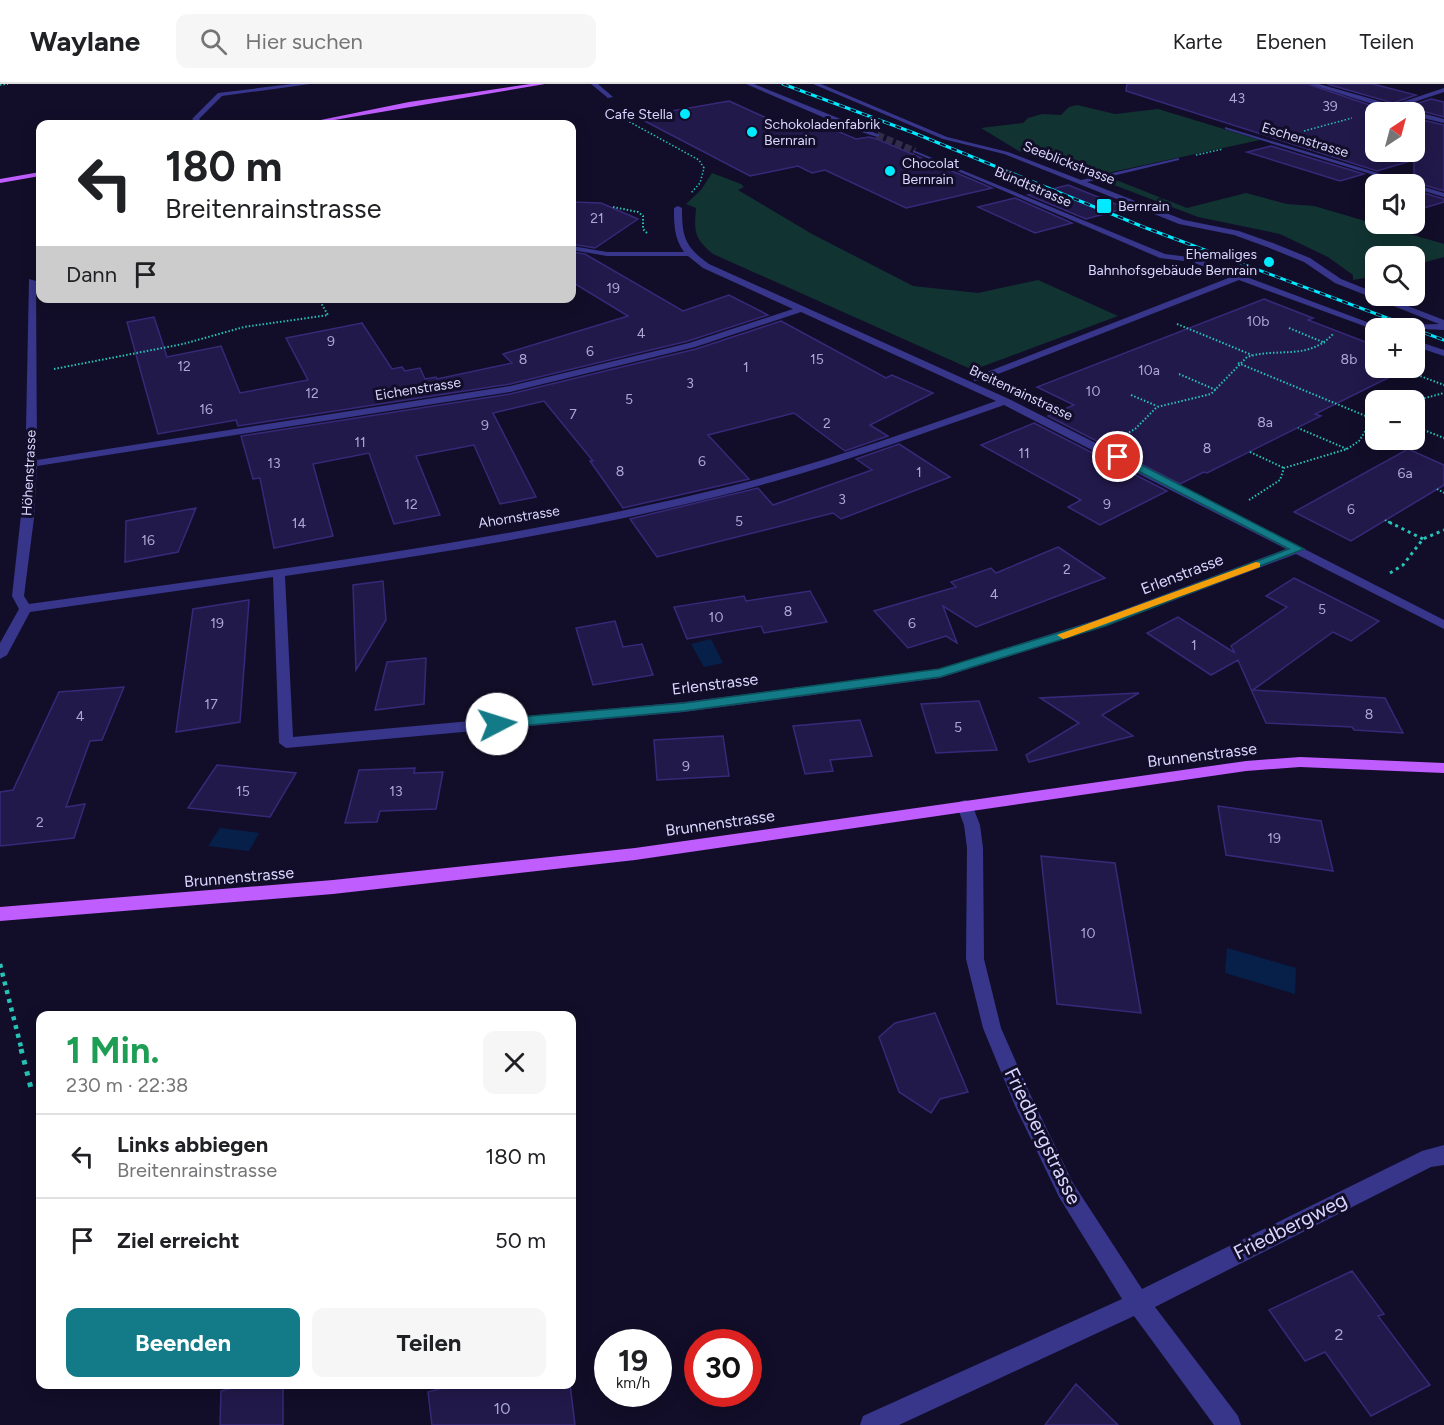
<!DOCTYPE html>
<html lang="de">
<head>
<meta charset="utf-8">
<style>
  body { margin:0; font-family:Figtree,sans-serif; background:#f6f6f6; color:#202124; height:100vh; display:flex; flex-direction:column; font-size:22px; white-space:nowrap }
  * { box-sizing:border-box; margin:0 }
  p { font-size:20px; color:#757577 }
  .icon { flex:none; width:33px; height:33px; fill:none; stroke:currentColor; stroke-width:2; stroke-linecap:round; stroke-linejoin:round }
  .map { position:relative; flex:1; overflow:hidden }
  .sheet { position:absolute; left:36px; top:927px; width:540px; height:378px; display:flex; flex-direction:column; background:#fff; border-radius:12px; box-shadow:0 3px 15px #0003 }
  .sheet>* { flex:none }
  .banner { position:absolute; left:36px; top:36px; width:540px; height:183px; border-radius:12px; box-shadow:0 3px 15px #0003; background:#fff; color:#202124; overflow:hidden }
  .needle { width:39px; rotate:36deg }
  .controls { position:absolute; left:1365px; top:18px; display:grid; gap:12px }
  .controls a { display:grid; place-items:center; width:60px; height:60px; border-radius:12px; background:#fff; box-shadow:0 3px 15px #0003; font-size:30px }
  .speed { position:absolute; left:594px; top:1245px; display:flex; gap:12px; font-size:30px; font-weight:700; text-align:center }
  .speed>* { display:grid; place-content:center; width:78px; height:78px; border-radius:50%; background:#fff; box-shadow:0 3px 15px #0003; line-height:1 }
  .speed small { font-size:15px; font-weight:400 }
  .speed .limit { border:9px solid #d22; background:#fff; color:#111 }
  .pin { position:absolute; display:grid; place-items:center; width:51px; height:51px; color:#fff; margin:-26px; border:3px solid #fff; border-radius:50%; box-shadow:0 2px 6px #0007 }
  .me { position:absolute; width:66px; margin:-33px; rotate:85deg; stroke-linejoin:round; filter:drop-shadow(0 0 4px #0008) }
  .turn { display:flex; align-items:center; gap:21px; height:126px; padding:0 30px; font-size:27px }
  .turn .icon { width:78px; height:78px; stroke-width:2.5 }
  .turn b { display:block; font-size:42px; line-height:51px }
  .then { display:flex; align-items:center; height:57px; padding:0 30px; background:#0003; gap:12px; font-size:22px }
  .round { display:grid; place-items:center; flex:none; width:63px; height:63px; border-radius:12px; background:#f6f6f6 }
  .overview { display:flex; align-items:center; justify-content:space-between; height:102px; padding:0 30px }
  h1 { font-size:36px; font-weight:700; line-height:45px; color:#1e9e55 }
  .cta { display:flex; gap:12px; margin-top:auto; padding:12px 30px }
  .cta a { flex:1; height:69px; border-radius:12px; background:#127b87; color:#fff; font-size:24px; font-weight:700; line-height:69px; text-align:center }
  .cta a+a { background:#f6f6f6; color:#202124 }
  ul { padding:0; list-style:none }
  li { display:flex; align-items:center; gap:18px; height:84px; padding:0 30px; border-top:2px solid #e0e0e0 }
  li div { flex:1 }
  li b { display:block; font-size:22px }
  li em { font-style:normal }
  header { display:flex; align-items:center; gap:36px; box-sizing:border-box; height:84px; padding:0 30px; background:#fff; border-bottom:2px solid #e0e0e0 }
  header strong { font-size:28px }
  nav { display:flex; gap:33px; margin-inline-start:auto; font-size:21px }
  .search { width:420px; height:54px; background:#f6f6f6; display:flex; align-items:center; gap:15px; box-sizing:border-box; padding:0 21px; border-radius:12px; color:#757577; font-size:22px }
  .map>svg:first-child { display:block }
</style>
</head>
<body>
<header>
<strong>Waylane</strong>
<div class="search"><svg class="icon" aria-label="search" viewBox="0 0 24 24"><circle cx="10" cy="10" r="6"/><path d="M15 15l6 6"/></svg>Hier suchen</div>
<nav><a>Karte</a><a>Ebenen</a><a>Teilen</a></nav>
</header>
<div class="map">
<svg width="1444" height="1341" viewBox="0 0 1444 1341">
  <rect width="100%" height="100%" fill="#120e29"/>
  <path fill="#113432" d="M 1077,21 L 1115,30 L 1158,25 L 1260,56 L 1089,93 L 1019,67 L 981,44 L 1023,39 L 1028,34 L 1042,30 L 1061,31 L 1069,23 Z
    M 712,89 L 741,100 L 744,103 L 738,106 L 812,150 L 913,202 L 978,209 L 1038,196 L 1118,232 L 973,286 L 713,170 C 694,154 694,148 696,124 L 686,120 L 701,106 Z
    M 1111,94 L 1187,124 L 1246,109 L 1287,120 L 1314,122 L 1444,160 L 1444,173 L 1415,181 L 1414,172 L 1376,172 L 1375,192 L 1353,196 L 1353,191 L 1328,173 L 1280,150 L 1198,133 L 1101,96 Z"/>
  <path fill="#06204a" d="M 711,555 L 723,579 L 704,583 L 691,560 Z
    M 220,744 L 259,749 L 249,767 L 208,762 Z
    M 1227,864 L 1296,884 L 1295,910 L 1225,889 Z"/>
  <path fill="#22194b" stroke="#372979" stroke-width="1.5" d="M 1127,0 L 1308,0 L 1387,27 L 1399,28 L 1376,28 L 1376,68 L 1414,68 L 1414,34 L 1444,41 L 1444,107 L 1414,98 L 1414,76 L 1377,87 L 1126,7 Z
    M 1327,0 L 1373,0 L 1416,11 L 1393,19 Z
    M 1431,15 L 1444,18 L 1444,33 L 1407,23 Z
    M 729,17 L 782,41 L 811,36 L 856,55 L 869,53 L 877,55 L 992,104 L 906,124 L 825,86 L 812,89 L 798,82 L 750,92 L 637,33 Z
    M 1271,62 L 1364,90 L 1340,97 L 1247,68 Z
    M 1068,101 L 1126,124 L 1086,135 L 1028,111 Z
    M 1414,106 L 1444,115 L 1444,118 L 1414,127 Z
    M 1015,114 L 1072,139 L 1035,149 L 978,123 Z
    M 572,118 L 601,119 L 638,135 L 595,164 L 572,160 Z
    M 572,168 L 585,170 L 683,227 L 729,211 L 768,231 L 688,257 L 510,300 L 238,342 L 236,336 L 158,350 L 127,238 L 154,233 L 167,273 L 221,262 L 240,309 L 308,296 L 286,254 L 362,239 L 392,285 L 402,283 L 405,287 L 420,284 L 425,295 L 436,293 L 437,295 L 512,279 L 503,270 L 628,232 L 572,198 Z
    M 1264,215 L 1313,234 L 1308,236 L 1376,262 L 1376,284 L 1408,284 L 1315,330 L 1321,332 L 1207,389 L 1204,388 L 1180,400 L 1048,332 L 1074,321 L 1037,303 Z
    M 781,237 L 886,294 L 892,291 L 933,309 L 870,341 L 888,352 L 845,367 L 794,329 L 708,351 L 749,395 L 623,424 L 590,377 L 593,377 L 544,317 L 493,329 L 536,413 L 500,420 L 474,361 L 416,372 L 440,431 L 394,440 L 369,369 L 313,380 L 333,452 L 274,464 L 260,394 L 253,395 L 241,352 L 510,310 L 696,265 Z
    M 1034,339 L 1167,407 L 1100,441 L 1068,423 L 1081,416 L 981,361 Z
    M 899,360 L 950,393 L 841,435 L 833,429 L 657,473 L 630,435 L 758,404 L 773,421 L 872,386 L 856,375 Z
    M 1408,365 L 1444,381 L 1444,401 L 1351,457 L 1294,428 Z
    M 196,424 L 178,468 L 125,478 L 126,437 Z
    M 1058,463 L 1105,494 L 976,543 L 943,522 L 957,559 L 946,552 L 908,564 L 874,527 L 956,503 L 951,498 L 991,484 L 996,489 Z
    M 1294,494 L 1379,537 L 1351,557 L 1333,548 L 1253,606 L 1385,614 L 1403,649 L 1354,646 L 1352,643 L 1266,639 L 1238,576 L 1211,591 L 1147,549 L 1178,533 L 1235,569 L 1231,562 L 1287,523 L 1266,512 Z
    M 383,497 L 386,536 L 356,586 L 353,501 Z
    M 810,507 L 827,538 L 764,549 L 761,542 L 687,555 L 674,523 L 744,512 L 746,517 Z
    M 249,516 L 240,638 L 176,648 L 193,525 Z
    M 615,537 L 623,563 L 642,560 L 653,591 L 593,601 L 576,544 Z
    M 426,574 L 424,620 L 375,626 L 387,578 Z
    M 124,603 L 102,656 L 90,657 L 66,723 L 85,720 L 74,754 L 0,762 L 0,708 L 13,706 L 59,608 Z
    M 1139,609 L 1102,631 L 1133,652 L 1029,678 L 1026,671 L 1079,639 L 1040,614 Z
    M 979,617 L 997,666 L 936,669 L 921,620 Z
    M 860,636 L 872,672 L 830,676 L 833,687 L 805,690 L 793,642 Z
    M 723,652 L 729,692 L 657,696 L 654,656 Z
    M 217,681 L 296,689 L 270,733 L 188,724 Z
    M 415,684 L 414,689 L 443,688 L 436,725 L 380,727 L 377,738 L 345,739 L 359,686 Z
    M 1218,722 L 1321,737 L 1333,787 L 1226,771 Z
    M 1041,772 L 1115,779 L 1141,929 L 1057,920 Z
    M 935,929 L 968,1008 L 940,1015 L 931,1029 L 899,1008 L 879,953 L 895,939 Z
    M 1352,1187 L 1384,1230 L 1378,1232 L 1430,1301 L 1371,1332 L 1325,1268 L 1305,1277 L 1269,1226 Z
    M 246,1300 L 283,1300 L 283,1341 L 220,1341 L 221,1307 Z
    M 457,1300 L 570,1300 L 575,1341 L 432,1341 L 428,1308 Z
    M 1076,1300 L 1118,1341 L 1045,1341 Z"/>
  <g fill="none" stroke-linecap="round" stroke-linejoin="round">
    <path stroke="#302c49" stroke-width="7" stroke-dasharray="7 3" stroke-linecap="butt" d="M 877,51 L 915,67"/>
    <path stroke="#27c3b6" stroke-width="1.5" stroke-dasharray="1.5 2" stroke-linecap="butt" d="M 0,1 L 8,0
      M 617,31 L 699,76 L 704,84 L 700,99 L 691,109
      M 1304,47 L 1352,34
      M 1196,71 L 1223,65"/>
    <path stroke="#27c3b6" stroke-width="2" stroke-dasharray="1.5 2" stroke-linecap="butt" d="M 613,123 L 638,128 L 643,132 L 643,145 L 647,149
      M 1177,240 L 1252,271
      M 1289,244 L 1325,259
      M 1238,279 L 1373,335 L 1376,332
      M 54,285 L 183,260 L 244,243 L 328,231 L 318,214
      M 1404,286 L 1444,301
      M 1179,290 L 1216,306
      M 1131,311 L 1157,322
      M 1414,317 L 1444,309
      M 1414,342 L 1444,354
      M 1123,352 L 1135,345 L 1157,323 L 1211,310 L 1247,273 C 1278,263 1308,277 1333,250
      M 1347,365 L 1359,357 L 1373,335
      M 1250,368 L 1284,384
      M 1437,405 L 1444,409
      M 1249,416 L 1280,396 L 1284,384 L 1347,365 L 1298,344
      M 1385,436 L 1392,440"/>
    <path stroke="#27c3b6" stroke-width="3" stroke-dasharray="3 4" stroke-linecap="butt" d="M 1389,438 L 1423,455
      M 1390,489 L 1403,481 L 1423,455 L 1444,446"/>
    <path stroke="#27c3b6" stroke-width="4.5" stroke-dasharray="4 5" stroke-linecap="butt" d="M 0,880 L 22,967"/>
    <path stroke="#27c3b6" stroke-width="5" stroke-dasharray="4.5 7" stroke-linecap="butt" d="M 21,965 L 32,1008"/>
    <path fill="#37368b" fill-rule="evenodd" d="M 292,0 L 310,0 L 222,12 L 199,35 L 205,40 L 199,40 L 192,35 L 218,9 Z
      M 591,0 L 598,0 L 613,13 L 608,14 Z
      M 746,0 L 754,0 L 880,51 L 877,53 L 846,43 Z
      M 813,0 L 821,0 L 947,53 L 1008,68 L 1081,96 L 1179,74 L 1179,76 L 1087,98 L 1184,136 L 1239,147 L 1273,159 L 1310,174 L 1341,195 L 1376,209 L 1376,212 L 1382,212 L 1444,236 L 1444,246 L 1402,244 L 1406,241 L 1439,240 L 1335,199 L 1304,178 L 1267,163 L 1234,151 L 1179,140 L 1004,70 L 943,55 Z
      M 1310,0 L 1319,0 L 1393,21 L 1444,4 L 1444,8 L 1399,23 L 1444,35 L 1444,39 L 1414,32 L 1414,28 L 1388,25 Z
      M 1225,43 L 1444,109 L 1444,113 L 1414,104 L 1414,100 L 1403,100 L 1225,45 Z
      M 913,66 L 1165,170 L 1196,174 L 1383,244 L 1375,246 L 1239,196 L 980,297 L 974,297 L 974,293 L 1231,193 L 1192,178 L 1160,174 L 913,68 Z
      M 678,122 L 682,124 C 682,153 685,163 709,180 L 1009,315 L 1444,536 L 1444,545 L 1296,470 L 1106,542 L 940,594 L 684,628 L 286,664 L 279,659 L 273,493 L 30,528 L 7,571 L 0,575 L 0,559 L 19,525 L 12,512 L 25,395 L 29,195 L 36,197 L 37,376 L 510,302 L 689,259 L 793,225 L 703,184 L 688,172 L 607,172 L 572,166 L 572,162 L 607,168 L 684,168 C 674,154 674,140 674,124 ZM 801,228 L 996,317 C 909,348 821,379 731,402 C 500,459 264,487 29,520 L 24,512 L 34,434 L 37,382 L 510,308 L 695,263 ZM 1004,321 L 1286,465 L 1096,536 L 939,585 L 684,618 L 293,653 L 285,492 C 448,468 613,442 772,398 C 850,376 927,348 1004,321 Z
      M 1414,256 L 1444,266 L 1444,272 L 1414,262 Z
      M 965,716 L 971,718 L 980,741 L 983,764 L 984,875 L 1001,944 L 1030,1010 L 1073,1099 L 1142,1205 L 1422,1067 L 1444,1061 L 1444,1081 L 1431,1083 L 1155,1223 L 1238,1332 L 1241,1341 L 1214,1341 L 1134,1232 L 899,1341 L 860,1341 L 863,1332 L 1122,1215 L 1059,1113 L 1015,1022 L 983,944 L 966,875 L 967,764 L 964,741 L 957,722 L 959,718 Z"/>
    <path fill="#c05dff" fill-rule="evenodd" d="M 530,0 L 545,0 L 311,40 L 301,40 L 409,18 Z
      M 40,88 L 40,92 L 0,99 L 0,95 Z
      M 1300,673 L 1444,679 L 1444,689 L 1300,683 L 1246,687 L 635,776 L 333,810 L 0,837 L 0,823 L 333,796 L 635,764 L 1246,677 Z"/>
    <g stroke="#02eaff" stroke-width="3">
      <path id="rail" d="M 783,0 L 914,49 L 1146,144 L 1414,244
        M 1414,245 L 1444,256"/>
    </g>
    <use href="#rail" stroke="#120e29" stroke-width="2" stroke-dasharray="6" stroke-linecap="butt"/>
  </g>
  <path fill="#127b87" stroke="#0c5058" stroke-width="1.5" d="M 1115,371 L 1122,371 L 1304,465 L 1105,542 L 940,593 L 684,627 L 497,644 L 490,640 L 497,635 L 684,619 L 939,585 L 1097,537 L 1289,465 L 1115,375 Z"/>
  <path fill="#f59e0b" d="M 1256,478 L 1260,479 L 1260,483 L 1067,554 L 1063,555 L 1057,551 Z"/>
  <g fill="#02eaff" stroke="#120e29" stroke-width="2">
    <circle cx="685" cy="30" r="6"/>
    <circle cx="752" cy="48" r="6"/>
    <circle cx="890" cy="87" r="6"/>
    <rect x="1096" y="114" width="16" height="16" rx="3"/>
    <circle cx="1269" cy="178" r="6"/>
  </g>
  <g text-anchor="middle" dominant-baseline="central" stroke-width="6" stroke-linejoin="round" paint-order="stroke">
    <g font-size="14" fill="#aca7d2">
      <text x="1237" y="14">43</text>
      <text x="1330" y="22">39</text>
      <text x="597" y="134">21</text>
      <text x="613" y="204">19</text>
      <text x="1258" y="237">10b</text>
      <text x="641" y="249">4</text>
      <text x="331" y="257">9</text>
      <text x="590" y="267">6</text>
      <text x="523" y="275">8</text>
      <text x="817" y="275">15</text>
      <text x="1349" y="275">8b</text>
      <text x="184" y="282">12</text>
      <text x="746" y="283">1</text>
      <text x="1149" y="286">10a</text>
      <text x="690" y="299">3</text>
      <text x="1093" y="307">10</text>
      <text x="312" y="309">12</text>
      <text x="629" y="315">5</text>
      <text x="206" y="325">16</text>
      <text x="573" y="330">7</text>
      <text x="1265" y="338">8a</text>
      <text x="827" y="339">2</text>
      <text x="485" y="341">9</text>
      <text x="360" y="358">11</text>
      <text x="1207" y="364">8</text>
      <text x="1024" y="369">11</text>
      <text x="702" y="377">6</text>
      <text x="274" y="379">13</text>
      <text x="620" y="387">8</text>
      <text x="919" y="388">1</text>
      <text x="1405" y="389">6a</text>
      <text x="842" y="415">3</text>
      <text x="411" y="420">12</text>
      <text x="1107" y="420">9</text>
      <text x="1351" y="425">6</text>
      <text x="739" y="437">5</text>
      <text x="299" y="439">14</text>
      <text x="148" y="456">16</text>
      <text x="1067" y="485">2</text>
      <text x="994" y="510">4</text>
      <text x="1322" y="525">5</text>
      <text x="788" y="527">8</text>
      <text x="716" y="533">10</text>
      <text x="217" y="539">19</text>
      <text x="912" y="539">6</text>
      <text x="1194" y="561">1</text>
      <text x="211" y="620">17</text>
      <text x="1369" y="630">8</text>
      <text x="80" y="632">4</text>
      <text x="958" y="643">5</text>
      <text x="686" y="682">9</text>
      <text x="243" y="707">15</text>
      <text x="396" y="707">13</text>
      <text x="40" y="738">2</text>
      <text x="1274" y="754">19</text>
      <text x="1088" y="849">10</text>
    </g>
    <g font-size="14" fill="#dad6ff" stroke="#120e29" text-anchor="start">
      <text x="673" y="30" text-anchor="end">Cafe Stella</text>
      <text x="764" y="40">Schokoladenfabrik<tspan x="764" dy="16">Bernrain</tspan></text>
      <text x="902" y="79">Chocolat<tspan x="902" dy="16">Bernrain</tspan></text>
      <text x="1118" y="122">Bernrain</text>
      <text x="1257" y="170" text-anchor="end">Ehemaliges<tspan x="1257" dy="16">Bahnhofsgebäude Bernrain</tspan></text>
    </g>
    <g font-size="14" fill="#dad6ff" stroke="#120e29">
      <text transform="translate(1305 56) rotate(17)">Eschenstrasse</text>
      <text transform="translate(1069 79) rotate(21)">Seeblickstrasse</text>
      <text transform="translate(1033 103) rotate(23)">Bündtstrasse</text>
      <text transform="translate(418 305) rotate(-9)">Eichenstrasse</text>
      <text transform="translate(1021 309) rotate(25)">Breitenrainstrasse</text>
      <text transform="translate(29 389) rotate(-87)">Höhenstrasse</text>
      <text transform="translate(519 433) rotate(-9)">Ahornstrasse</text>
    </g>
    <g font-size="16" fill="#dad6ff" stroke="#120e29">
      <text transform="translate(1182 490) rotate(-21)">Erlenstrasse</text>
      <text transform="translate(715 600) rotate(-7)">Erlenstrasse</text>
      <text transform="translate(1202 671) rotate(-7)">Brunnenstrasse</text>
      <text transform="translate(720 739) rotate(-8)">Brunnenstrasse</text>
      <text transform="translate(239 793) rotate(-5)">Brunnenstrasse</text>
    </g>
    <g font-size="16" fill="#aca7d2">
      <text x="1339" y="1250">2</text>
      <text x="502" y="1324">10</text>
    </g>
    <g font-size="20" fill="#dad6ff" stroke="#120e29">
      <text transform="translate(1043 1052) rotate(64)">Friedbergstrasse</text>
      <text transform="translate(1290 1142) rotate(-27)">Friedbergweg</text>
    </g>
  </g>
</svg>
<div class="controls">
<a><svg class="needle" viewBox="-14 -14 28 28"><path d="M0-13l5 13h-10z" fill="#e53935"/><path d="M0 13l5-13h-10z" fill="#757577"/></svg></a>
<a><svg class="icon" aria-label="sound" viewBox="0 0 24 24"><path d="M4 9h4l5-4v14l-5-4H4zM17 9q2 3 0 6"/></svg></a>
<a><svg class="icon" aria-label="search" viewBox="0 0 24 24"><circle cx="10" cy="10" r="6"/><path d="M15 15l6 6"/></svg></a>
<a>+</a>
<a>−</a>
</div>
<div class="speed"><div>19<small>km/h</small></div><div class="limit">30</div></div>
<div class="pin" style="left:1118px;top:373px;background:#d93025"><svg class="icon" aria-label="arrive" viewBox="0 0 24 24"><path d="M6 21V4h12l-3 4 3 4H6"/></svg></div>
<svg class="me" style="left:497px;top:640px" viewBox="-20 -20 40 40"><circle r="19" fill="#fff"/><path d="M0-13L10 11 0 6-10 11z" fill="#127b87"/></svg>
<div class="banner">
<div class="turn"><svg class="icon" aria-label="left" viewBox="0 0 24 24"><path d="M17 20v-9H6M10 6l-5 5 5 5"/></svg><div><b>180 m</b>Breitenrainstrasse</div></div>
<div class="then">Dann<svg class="icon" aria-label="arrive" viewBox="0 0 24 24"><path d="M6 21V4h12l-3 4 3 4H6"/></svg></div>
</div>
<section class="sheet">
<div class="overview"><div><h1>1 Min.</h1><p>230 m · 22:38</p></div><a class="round"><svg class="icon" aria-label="close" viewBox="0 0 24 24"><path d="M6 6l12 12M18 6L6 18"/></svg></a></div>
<ul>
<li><svg class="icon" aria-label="left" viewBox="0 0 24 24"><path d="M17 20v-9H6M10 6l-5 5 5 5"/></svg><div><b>Links abbiegen</b><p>Breitenrainstrasse</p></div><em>180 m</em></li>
<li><svg class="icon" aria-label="arrive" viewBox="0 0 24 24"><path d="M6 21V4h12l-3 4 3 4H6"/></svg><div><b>Ziel erreicht</b></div><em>50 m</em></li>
</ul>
<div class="cta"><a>Beenden</a><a>Teilen</a></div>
</section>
</div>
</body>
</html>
